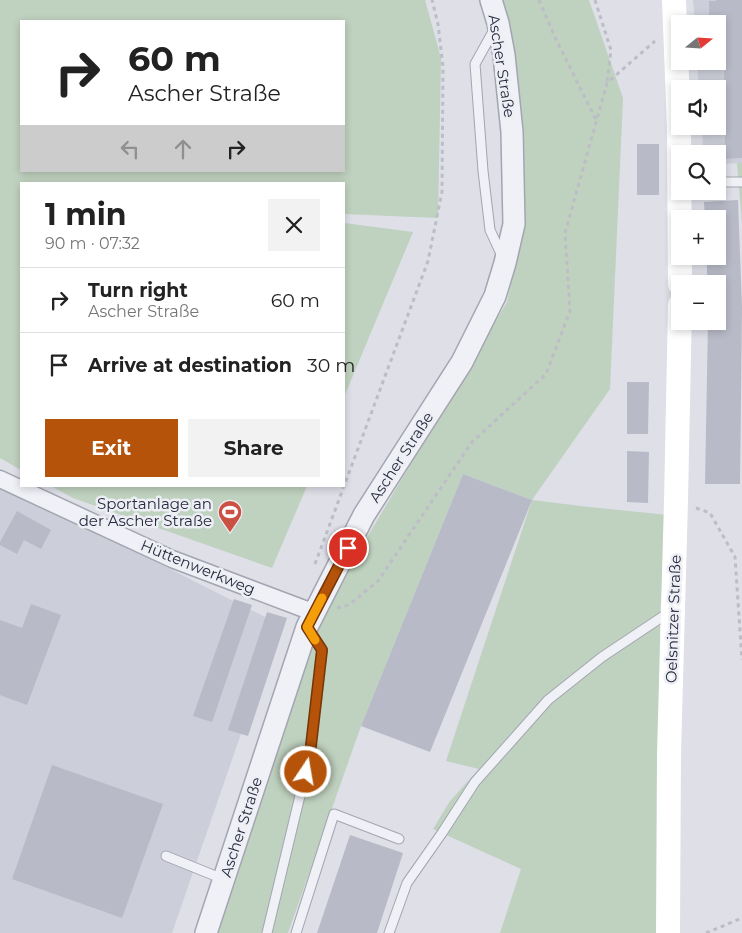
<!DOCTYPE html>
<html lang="en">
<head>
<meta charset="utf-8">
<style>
  body { margin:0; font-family:Montserrat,sans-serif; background:#f2f2f2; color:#222; height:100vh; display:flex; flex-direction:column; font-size:19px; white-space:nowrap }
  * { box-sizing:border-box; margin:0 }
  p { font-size:16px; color:#767676 }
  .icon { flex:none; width:28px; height:28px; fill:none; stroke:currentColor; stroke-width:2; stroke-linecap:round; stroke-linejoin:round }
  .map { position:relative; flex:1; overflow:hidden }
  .panel { position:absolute; left:20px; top:182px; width:325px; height:305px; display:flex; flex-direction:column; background:#fff; border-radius:0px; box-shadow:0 2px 8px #0003 }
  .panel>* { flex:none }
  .banner { position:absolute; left:20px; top:20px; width:325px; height:152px; border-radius:0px; box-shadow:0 2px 8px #0003; background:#fff; color:#222; overflow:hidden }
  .needle { width:32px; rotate:72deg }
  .fabs { position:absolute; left:671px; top:15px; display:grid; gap:10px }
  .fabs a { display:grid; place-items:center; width:55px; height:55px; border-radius:0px; background:#fff; box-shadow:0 2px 8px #0003; font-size:25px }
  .pin { position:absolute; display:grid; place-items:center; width:42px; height:42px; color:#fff; margin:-21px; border:2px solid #fff; border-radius:50%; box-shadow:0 1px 5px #0007 }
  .me { position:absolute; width:55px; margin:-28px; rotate:12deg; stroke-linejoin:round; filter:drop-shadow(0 0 4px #0008) }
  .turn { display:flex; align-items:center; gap:18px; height:105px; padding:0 25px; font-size:22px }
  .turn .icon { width:65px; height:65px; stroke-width:2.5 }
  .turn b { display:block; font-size:35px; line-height:42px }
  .lanes { display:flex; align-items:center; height:48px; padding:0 25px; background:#0003; justify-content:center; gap:25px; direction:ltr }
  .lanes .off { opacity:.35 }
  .round { display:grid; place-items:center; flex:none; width:52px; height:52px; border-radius:0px; background:#f2f2f2 }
  .head { display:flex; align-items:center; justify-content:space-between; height:85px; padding:0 25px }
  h1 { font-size:30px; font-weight:700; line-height:38px }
  .cta { display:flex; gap:10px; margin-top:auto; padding:10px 25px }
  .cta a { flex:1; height:58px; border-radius:0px; background:#b45309; color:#fff; font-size:20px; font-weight:700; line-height:58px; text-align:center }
  .cta a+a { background:#f2f2f2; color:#222 }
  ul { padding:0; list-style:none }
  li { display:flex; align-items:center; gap:15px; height:65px; padding:0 25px; border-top:1px solid #e0e0e0 }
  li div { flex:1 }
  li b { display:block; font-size:19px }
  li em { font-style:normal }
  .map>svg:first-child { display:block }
</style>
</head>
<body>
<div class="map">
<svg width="742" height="933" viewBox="0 0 742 933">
  <rect width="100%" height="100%" fill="#dedfe7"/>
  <path fill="#ccced9" d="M 693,0 L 742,0 L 742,163 L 718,164 L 718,154 L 703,154 L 702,126 L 718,126 L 718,89 L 699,89 L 697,61 L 718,61 L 718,24 L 695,24 Z
    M 0,483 L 279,624 L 172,933 L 0,933 Z"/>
  <path fill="#bfd1bf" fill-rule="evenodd" d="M 0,0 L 425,0 L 441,58 L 438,218 L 344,214 L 344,184 L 21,184 L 21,470 L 0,458 ZM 344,21 L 344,171 L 21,171 L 21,21 Z
    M 503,0 L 589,0 L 623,98 L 610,389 L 532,500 L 589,507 L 668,515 L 660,612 L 659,933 L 500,933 L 521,869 L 433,829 L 450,801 L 479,769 L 446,761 L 532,500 L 463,474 L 361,726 L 288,933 L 216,933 L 322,618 L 359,551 L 507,302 L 524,227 L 513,49 Z
    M 737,163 L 742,163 L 742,222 Z
    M 344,223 L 413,232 L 344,397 Z
    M 51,486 L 307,486 L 272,568 L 73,498 Z"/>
  <path fill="#b8bac7" d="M 716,0 L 742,0 L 742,158 L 725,159 L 724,46 L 718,46 L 718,24 L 709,24 L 709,1 L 716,1 Z
    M 637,144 L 659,144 L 659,195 L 637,195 Z
    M 738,200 L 742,307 L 740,484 L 705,484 L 708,321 L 718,321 L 718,284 L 707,284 L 707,256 L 718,256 L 718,219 L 705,219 L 704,202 Z
    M 627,382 L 649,382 L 648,434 L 627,434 Z
    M 627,451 L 649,452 L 648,503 L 627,502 Z
    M 463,474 L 532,500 L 430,752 L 361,726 Z
    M 17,511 L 51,530 L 41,549 L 24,540 L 17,554 L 0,545 L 0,542 Z
    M 234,599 L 252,605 L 212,722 L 193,716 Z
    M 31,604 L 61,615 L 27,705 L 0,695 L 0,620 L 22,628 Z
    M 267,612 L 287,618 L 248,736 L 228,730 Z
    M 52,765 L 163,804 L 122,918 L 12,879 Z
    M 350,835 L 403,853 L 377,933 L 317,933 Z"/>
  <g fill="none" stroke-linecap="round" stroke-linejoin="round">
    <g stroke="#a3a5b1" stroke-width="11">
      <path id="service" d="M 495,28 L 475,64 L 483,171 L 490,230 L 502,256
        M 718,182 L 742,182
        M 166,856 L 223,879
        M 267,933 L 310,754 L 322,650 L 308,628
        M 296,933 L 334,814 L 399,839
        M 389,933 L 407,883 L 442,833 L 475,782 L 548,700 L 602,657 L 671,611"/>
    </g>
    <g stroke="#a3a5b1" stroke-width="19">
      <path id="minor" d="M 0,479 L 172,559 L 315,613"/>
    </g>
    <g stroke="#a3a5b1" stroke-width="24">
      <path id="tertiary" d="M 206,933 L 307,627 L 364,515 L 462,362 L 495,296 L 505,263 L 514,224 L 512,132 L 504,55 L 498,23 L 491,0"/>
    </g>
    <path stroke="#bcbdc6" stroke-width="3" stroke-dasharray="4 4" stroke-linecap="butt" d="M 539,0 L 554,35 L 596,120
      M 595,0 L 611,50 L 607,83
      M 696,508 L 710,513 L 735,557 L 742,660
      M 315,564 L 428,261 L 442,192 L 443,67 L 438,24 L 432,0
      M 337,608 L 349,605 L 378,581 L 472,442 L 546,374 L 570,311 L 565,233 L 607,83 L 655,41
      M 706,933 L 742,918"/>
    <use href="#service" stroke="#f0f1f6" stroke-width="9"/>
    <use href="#minor" stroke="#f0f1f6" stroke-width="16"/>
    <use href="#tertiary" stroke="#f0f1f6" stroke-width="21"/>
    <path stroke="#fff" stroke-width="24" d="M 674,0 L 679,129 L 680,284
      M 668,933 L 669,754 L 676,501 L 680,305"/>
  </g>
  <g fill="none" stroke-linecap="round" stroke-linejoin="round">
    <g stroke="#753606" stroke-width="12">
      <path id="route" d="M 306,772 L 310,754 L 322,650 L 307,627 L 348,548"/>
    </g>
    <use href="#route" stroke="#b45309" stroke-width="9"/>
    <path stroke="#f59e0b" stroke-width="9" d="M 315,640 L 307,627 L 322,598"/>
  </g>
  <defs>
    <g id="stadium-pin" transform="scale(1.25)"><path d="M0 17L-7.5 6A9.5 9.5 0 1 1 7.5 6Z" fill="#cb5144" stroke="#edeff5"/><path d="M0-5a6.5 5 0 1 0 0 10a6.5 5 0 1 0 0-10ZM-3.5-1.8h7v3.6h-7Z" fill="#fff"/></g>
  </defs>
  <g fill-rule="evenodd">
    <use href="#stadium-pin" x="230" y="512"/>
  </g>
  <g text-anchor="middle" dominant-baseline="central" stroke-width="5" stroke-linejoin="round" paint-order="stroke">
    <g font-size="15" fill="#272a3e" stroke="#edeff5">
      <text transform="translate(502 66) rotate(81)">Ascher Straße</text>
      <text transform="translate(401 457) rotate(-57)">Ascher Straße</text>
      <text transform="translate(198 567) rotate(22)">Hüttenwerkweg</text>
      <text transform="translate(673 619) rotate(-88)">Oelsnitzer Straße</text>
      <text transform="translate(241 827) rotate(-72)">Ascher Straße</text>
    </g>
    <g font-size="15" fill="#272a3e" stroke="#edeff5" text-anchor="end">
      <text x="212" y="503">Sportanlage an<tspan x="212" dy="17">der Ascher Straße</tspan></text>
    </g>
  </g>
</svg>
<div class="fabs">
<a><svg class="needle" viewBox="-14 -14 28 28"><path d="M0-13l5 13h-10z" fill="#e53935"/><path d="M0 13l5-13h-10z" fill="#767676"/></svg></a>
<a><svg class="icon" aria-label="sound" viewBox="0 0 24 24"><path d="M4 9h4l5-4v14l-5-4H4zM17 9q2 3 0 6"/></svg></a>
<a><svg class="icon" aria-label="search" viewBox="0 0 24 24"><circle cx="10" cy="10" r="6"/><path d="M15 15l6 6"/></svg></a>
<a>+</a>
<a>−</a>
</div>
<div class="pin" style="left:348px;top:548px;background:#d93025"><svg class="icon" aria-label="arrive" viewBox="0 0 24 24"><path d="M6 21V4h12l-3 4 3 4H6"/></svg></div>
<svg class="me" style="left:306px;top:772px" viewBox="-20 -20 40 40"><circle r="17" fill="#b45309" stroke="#fff" stroke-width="3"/><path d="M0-11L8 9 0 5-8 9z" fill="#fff"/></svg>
<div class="banner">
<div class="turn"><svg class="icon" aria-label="right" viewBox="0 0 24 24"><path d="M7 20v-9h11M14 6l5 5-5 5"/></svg><div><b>60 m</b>Ascher Straße</div></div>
<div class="lanes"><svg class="icon off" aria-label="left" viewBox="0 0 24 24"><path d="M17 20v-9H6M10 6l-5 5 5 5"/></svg><svg class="icon off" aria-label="ahead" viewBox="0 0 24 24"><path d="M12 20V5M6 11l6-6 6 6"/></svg><svg class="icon" aria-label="right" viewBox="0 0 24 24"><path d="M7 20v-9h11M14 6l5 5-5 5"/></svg></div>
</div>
<section class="panel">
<div class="head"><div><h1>1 min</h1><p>90 m · 07:32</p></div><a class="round"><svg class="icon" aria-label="close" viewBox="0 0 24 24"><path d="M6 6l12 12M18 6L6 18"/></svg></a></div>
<ul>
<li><svg class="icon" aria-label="right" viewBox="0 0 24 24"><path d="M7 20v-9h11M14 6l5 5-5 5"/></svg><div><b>Turn right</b><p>Ascher Straße</p></div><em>60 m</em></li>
<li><svg class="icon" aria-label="arrive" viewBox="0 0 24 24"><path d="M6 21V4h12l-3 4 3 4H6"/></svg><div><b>Arrive at destination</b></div><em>30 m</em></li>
</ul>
<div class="cta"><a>Exit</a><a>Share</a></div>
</section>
</div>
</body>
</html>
